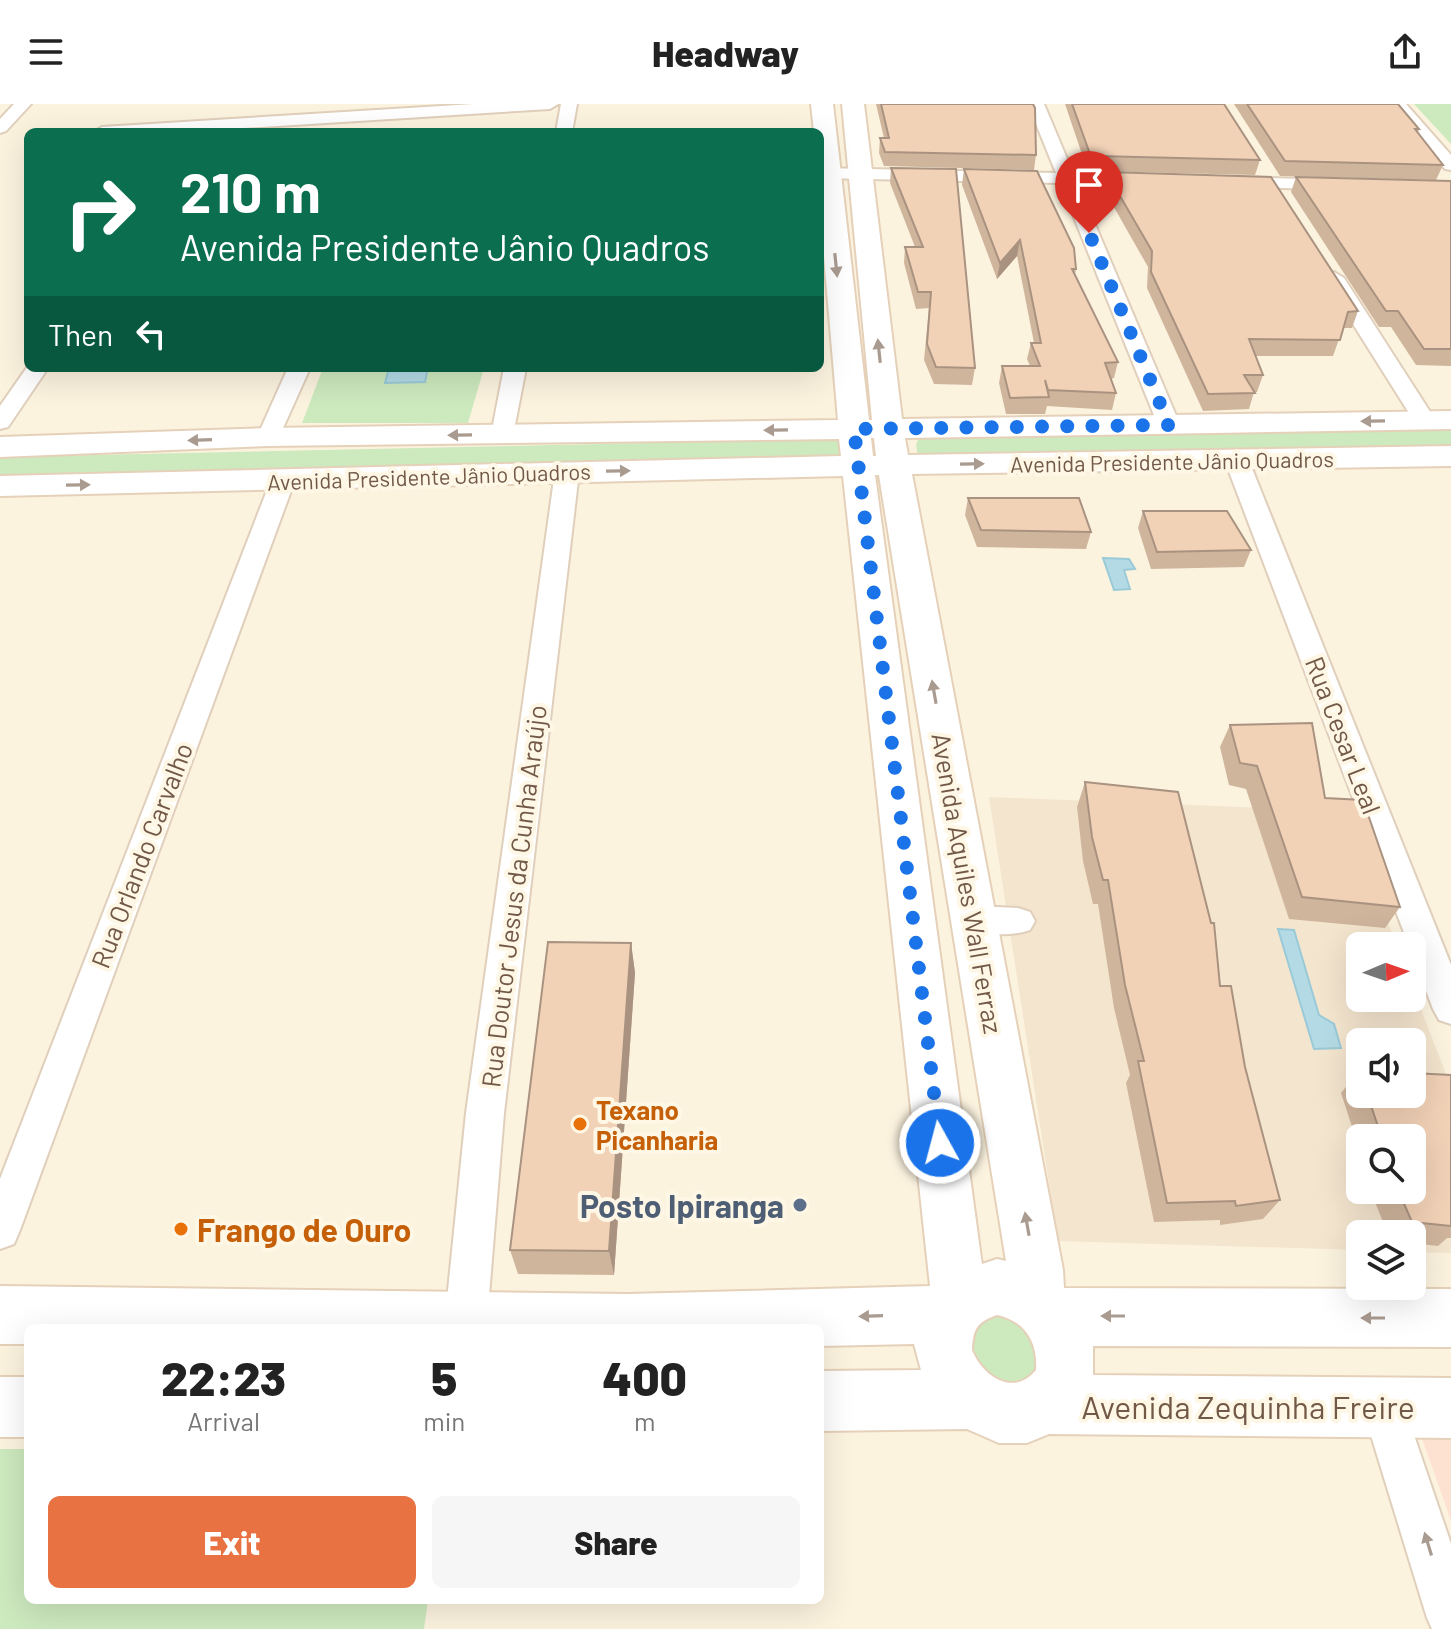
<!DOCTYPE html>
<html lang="en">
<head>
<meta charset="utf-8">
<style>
  body { margin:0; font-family:Barlow,sans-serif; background:#f6f6f6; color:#222; height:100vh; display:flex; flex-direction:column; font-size:30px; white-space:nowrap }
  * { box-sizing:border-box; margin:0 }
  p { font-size:26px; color:#767676 }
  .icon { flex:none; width:44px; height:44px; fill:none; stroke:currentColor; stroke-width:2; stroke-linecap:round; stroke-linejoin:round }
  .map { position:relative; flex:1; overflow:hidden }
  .sheet { position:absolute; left:24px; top:1220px; width:800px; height:280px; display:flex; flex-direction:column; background:#fff; border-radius:12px; box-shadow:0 8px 32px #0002 }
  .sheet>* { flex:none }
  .banner { position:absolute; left:24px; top:24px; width:800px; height:244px; border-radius:12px; box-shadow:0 8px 32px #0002; background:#0b6e4f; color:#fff; overflow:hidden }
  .needle { width:52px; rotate:88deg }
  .buttons { position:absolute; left:1346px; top:828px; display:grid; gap:16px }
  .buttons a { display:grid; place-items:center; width:80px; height:80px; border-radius:12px; background:#fff; box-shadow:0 8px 32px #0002; font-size:40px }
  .pin { position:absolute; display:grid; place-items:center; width:68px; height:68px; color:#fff; margin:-82px -34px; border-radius:50% 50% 50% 0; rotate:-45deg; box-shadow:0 0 8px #0007 }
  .pin .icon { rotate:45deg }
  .me { position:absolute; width:88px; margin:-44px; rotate:353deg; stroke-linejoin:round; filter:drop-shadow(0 0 6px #0008) }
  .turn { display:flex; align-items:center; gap:28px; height:168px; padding:0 24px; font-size:36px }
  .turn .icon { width:104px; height:104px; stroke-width:2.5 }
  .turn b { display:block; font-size:56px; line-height:68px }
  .then { display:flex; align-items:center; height:76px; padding:0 24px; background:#0003; gap:16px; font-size:30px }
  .eta { display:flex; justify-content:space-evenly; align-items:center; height:136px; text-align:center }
  .eta b { font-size:48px; font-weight:800; line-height:56px }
  .cta { display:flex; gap:16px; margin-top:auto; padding:16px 24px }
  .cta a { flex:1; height:92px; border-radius:12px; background:#e87242; color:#fff; font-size:32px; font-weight:800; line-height:92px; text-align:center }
  .cta a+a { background:#f6f6f6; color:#222 }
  header { display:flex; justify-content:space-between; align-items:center; height:104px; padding:0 24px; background:#fff; font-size:36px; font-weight:800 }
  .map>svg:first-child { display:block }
</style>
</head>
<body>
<header><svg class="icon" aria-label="menu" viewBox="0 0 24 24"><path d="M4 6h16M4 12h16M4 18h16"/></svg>Headway<svg class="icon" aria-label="share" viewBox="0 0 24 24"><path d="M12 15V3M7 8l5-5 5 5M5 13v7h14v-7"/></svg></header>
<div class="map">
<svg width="1451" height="1525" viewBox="0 0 1451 1525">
  <rect width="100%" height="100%" fill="#fcf3df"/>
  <path fill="#f4e5ce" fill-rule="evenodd" d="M 989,693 L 1345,707 L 1397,842 L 1360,842 L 1360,894 L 1412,894 L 1412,882 L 1451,983 L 1451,1149 L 1412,1148 L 1412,1130 L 1360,1130 L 1360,1146 L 1058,1137 ZM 1360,938 L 1412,938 L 1412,990 L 1360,990 ZM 1360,1034 L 1412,1034 L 1412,1086 L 1360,1086 Z"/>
  <path fill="#fde2d2" d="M 1420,1329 L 1451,1331 L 1451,1417 Z"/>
  <path fill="#cde9be" d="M 1414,0 L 1451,0 L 1451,40 Z
    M 323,264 L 484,264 L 468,319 L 302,319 Z
    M 1451,323 L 1451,344 L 918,352 L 916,341 L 920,331 Z
    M 837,335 L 841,337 L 843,356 L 0,376 L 0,353 Z
    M 1007,1198 L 1052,1251 L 1007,1294 L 956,1230 Z
    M 0,1345 L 28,1345 L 28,1496 L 428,1496 L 424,1525 L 0,1525 Z"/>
  <path fill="#b4dbe5" stroke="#9acad7" stroke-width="2" d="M 389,264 L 428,264 L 425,278 L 385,279 Z
    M 1103,454 L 1129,455 L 1135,465 L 1124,466 L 1130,485 L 1114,486 Z
    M 1278,825 L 1294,826 L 1319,911 L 1334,920 L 1341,944 L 1314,945 Z"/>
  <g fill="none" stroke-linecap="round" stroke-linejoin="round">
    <g stroke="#e0cfbb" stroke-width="4">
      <path id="street" d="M 14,0 L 31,0 L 6,27 L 0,29 L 0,15 Z
        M 474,0 L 558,0 L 550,5 L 180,28 L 94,28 L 102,23 Z
        M 561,0 L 577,0 L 572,28 L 556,28 Z
        M 1028,0 L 1044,0 L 1073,69 L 1148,71 L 1157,76 L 1148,81 L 1078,80 L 1180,321 L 1177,326 L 1161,326 L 1158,321 L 1060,79 L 820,74 L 820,64 L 1056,69 Z
        M 1389,0 L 1406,0 L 1451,51 L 1451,66 L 1445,65 Z
        M 1234,73 L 1336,76 L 1345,81 L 1336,86 L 1228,82 L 1225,78 Z
        M 1334,168 L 1344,174 L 1436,317 L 1433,322 L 1417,322 L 1414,317 L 1324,174 Z
        M 28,262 L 28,264 L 48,264 L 8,323 L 0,325 L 0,302 Z
        M 288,264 L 310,264 L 279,333 L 276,338 L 260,338 L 257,333 Z
        M 504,264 L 526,264 L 513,331 L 510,336 L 494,336 L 491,331 Z
        M 1237,350 L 1245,352 L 1249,357 L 1451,861 L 1451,920 L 1439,916 L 1433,905 L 1225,357 L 1229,352 Z
        M 567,361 L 575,363 L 579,368 L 504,1009 L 487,1216 L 484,1224 L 448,1224 L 445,1216 L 466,1009 L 555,368 L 559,363 Z
        M 283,369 L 291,371 L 295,376 L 20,1126 L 14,1140 L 0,1145 L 0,1075 L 271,376 L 275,371 Z
        M 975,802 L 1018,804 L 1030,808 L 1035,817 L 1030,826 C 1010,833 983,831 963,824 L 958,815 L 963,806 Z
        M 1384,1280 L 1399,1287 L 1451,1440 L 1451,1525 L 1432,1525 L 1427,1514 L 1362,1302 L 1369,1287 Z"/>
    </g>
    <g stroke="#e5d1b9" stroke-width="4">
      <path id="secondary" d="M 811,0 L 833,0 L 869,316 L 872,316 L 842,0 L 864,0 L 902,315 L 1451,307 L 1451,325 L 905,334 L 908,351 L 1451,342 L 1451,362 L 912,370 L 1063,1166 L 1064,1184 L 1451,1185 L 1451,1243 L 1093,1242 L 1093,1271 L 1451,1274 L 1451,1334 L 1049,1330 L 1027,1339 L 999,1339 L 967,1325 L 820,1327 L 820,1267 L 921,1266 L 914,1240 L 820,1242 L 820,1224 L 28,1224 L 28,1240 L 0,1240 L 0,1182 L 627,1190 L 930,1182 L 843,372 L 0,392 L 0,372 L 841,352 L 839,335 L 268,342 L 0,353 L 0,333 L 268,324 L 838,316 L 820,105 L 820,28 L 814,28 ZM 871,334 L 874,334 L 876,352 L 873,352 ZM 875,371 L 879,371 L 1006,1157 L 997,1155 L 982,1160 L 981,1154 ZM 997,1211 C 1025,1217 1038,1238 1036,1266 C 1014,1293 983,1273 972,1246 C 973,1225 977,1218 997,1211 Z
        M 0,1273 L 28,1273 L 28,1333 L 0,1333 Z"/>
    </g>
    <use href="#street" fill="#fff" fill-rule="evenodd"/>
    <use href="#secondary" fill="#fff" fill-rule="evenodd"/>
  </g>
  <path fill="#d0b59d" d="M 876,0 L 1033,0 L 1036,51 L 1034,66 L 884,62 L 879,49 L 880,34 L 884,34 Z
    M 1065,0 L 1224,0 L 1260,56 L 1255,71 L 1093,67 L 1087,65 Z
    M 1234,0 L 1398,0 L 1419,25 L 1418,29 L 1443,61 L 1436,76 L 1280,72 Z
    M 891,64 L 975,264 L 972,281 L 934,280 L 924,256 L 929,204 L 916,205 L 904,159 L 905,143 L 915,143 L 890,79 Z
    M 964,65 L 1076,165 L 1075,171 L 1118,258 L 1114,274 L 1111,275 L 1116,289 L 1112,306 L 1047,302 L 1045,310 L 1006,310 L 999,279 L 1002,262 L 1030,262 L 1027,255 L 1031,239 L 1034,239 L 1017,152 L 997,175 L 962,81 Z
    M 1106,68 L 1358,207 L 1352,224 L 1343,224 L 1333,252 L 1255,252 L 1263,271 L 1257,288 L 1254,288 L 1249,305 L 1203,307 L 1147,184 L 1148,163 L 1103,84 Z
    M 1296,73 L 1451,77 L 1451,262 L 1416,261 L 1391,223 L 1379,223 L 1291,88 Z
    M 968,394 L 1091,428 L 1086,445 L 977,443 L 965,411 Z
    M 1143,407 L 1251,446 L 1244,463 L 1151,465 L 1138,424 Z
    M 1230,621 L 1325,694 L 1400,803 L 1385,824 L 1289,815 L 1246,685 L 1229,681 L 1220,643 Z
    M 1085,678 L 1220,882 L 1245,963 L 1280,1096 L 1263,1115 L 1220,1121 L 1220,1116 L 1154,1118 L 1126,979 L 1130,971 L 1114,904 L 1098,800 L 1093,800 L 1083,757 L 1077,703 Z
    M 631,839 L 635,869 L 614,1171 L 518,1170 L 510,1146 Z
    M 1359,967 L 1360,967 L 1360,990 L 1412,990 L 1451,971 L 1451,1134 L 1447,1134 L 1438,1142 L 1412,1139 L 1412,1130 L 1388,1130 L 1370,1086 L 1412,1086 L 1412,1034 L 1360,1034 L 1360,1047 L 1341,989 Z"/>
  <path fill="#a99380" d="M 1020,136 L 1017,152 L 997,175 L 1000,159 Z
    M 631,839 L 635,869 L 614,1171 L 609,1147 Z"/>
  <path fill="#f2d2b7" stroke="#a99380" stroke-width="2" d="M 881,0 L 1033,0 L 1035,4 L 1036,51 L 885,48 L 880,34 L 889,34 Z
    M 1072,0 L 1224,0 L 1260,56 L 1097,52 L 1090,50 Z
    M 1247,0 L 1398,0 L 1419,25 L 1415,25 L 1443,61 L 1285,57 Z
    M 891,64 L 956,65 L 975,264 L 936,263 L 927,240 L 931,188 L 918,188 L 905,143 L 923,143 Z
    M 964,65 L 1037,67 L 1074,144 L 1076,165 L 1072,165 L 1118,258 L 1105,259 L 1116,289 L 1048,286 L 1045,276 L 1049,293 L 1010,294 L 1002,262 L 1040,262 L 1031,239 L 1041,239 L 1020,136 L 1000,159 Z
    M 1106,68 L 1271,73 L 1358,207 L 1348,208 L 1340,236 L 1249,235 L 1263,271 L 1244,271 L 1255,289 L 1208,290 L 1151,168 L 1152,147 Z
    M 1296,73 L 1451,77 L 1451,245 L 1424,245 L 1398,207 L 1386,207 Z
    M 968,394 L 1079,394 L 1091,428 L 981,426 Z
    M 1143,407 L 1227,407 L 1251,446 L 1157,448 Z
    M 1312,619 L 1325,694 L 1363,696 L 1400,803 L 1302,793 L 1257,662 L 1240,659 L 1230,621 Z
    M 1085,678 L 1178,688 L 1211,819 L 1214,819 L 1220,882 L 1231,882 L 1245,963 L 1280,1096 L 1236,1102 L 1235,1097 L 1167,1099 L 1138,957 L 1144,957 L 1125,881 L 1108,776 L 1103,776 L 1092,733 Z
    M 548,838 L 631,839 L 609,1147 L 510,1146 Z
    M 1412,969 L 1451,971 L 1451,1122 L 1412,1118 L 1398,1086 L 1412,1086 L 1412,1034 L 1382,1034 L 1367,990 L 1412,990 Z"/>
  <defs><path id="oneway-solid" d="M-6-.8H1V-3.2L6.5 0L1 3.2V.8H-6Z" transform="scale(2)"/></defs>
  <g fill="#aa9b91">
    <use href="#oneway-solid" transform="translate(836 161) rotate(84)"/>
    <use href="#oneway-solid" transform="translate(879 247) rotate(-96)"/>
    <use href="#oneway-solid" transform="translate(1373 317) rotate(179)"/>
    <use href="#oneway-solid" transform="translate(776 326) rotate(179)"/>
    <use href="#oneway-solid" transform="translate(460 331) rotate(179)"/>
    <use href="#oneway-solid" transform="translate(200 336) rotate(178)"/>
    <use href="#oneway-solid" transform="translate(972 360) rotate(-1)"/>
    <use href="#oneway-solid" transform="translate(618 367) rotate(-1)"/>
    <use href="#oneway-solid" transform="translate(78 381) rotate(-1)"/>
    <use href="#oneway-solid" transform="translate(934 588) rotate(-100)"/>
    <use href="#oneway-solid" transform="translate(1027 1120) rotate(-100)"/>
    <use href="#oneway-solid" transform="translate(871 1212) rotate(178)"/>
    <use href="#oneway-solid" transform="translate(1113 1212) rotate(-180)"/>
    <use href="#oneway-solid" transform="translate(1373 1214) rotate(-180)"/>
    <use href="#oneway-solid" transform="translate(1428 1440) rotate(-107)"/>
  </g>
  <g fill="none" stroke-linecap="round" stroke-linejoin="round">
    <path stroke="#1a73e8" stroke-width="14" stroke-dasharray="0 25.2" d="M 940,1039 L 854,325 L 1169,321 L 1089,129"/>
  </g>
  <g fill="#e8710a" stroke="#fff7e5" stroke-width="3">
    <circle cx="580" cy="1020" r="8"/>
    <circle cx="181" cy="1125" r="8"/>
  </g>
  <circle fill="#5c6f8a" stroke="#fff7e5" stroke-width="3" cx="800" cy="1101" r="8"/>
  <g text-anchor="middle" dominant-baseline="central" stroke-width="8" stroke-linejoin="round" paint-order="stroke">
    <g font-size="22" fill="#725947" stroke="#fff7e5">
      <text transform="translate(1172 357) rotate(-1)">Avenida Presidente Jânio Quadros</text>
      <text transform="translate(429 372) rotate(-2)">Avenida Presidente Jânio Quadros</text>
    </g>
    <g font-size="26" fill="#725947" stroke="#fff7e5">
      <text transform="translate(1344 631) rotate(69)">Rua Cesar Leal</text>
      <text transform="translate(141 751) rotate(-69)">Rua Orlando Carvalho</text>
      <text transform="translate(968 779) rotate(80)">Avenida Aquiles Wall Ferraz</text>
      <text transform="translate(513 792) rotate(-83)">Rua Doutor Jesus da Cunha Araújo</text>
    </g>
    <g font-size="26" font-weight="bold" fill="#c56008" stroke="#fff7e5" text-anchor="start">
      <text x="596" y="1005">Texano<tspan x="596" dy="30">Picanharia</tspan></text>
    </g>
    <g font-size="32" font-weight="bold" fill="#4e5e75" stroke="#fff7e5" text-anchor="end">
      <text x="784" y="1101">Posto Ipiranga</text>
    </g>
    <g font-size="32" font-weight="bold" fill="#c56008" stroke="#fff7e5" text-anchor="start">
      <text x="197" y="1125">Frango de Ouro</text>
    </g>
    <g font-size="32" fill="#725947" stroke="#fff7e5">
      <text x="1248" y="1302">Avenida Zequinha Freire</text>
    </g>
  </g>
</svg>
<div class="buttons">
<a><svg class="needle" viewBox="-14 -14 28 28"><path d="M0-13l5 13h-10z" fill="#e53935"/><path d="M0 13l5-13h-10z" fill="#767676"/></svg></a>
<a><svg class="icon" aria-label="sound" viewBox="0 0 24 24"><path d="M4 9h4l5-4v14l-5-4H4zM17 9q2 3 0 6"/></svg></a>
<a><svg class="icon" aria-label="search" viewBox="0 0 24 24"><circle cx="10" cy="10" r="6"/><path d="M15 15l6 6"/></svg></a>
<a><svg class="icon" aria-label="layers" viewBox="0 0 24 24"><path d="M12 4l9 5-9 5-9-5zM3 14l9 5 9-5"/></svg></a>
</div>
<div class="pin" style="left:1089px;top:129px;background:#d93025"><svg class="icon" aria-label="arrive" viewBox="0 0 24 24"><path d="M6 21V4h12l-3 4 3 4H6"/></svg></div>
<svg class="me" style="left:940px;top:1039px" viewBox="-20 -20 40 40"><circle r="17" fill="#1a73e8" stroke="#fff" stroke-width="3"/><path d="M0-11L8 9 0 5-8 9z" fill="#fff"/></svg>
<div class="banner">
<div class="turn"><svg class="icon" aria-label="right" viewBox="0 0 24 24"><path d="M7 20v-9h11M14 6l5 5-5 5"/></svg><div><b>210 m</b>Avenida Presidente Jânio Quadros</div></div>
<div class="then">Then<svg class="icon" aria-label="left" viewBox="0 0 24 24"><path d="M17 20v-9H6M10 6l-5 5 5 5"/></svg></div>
</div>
<section class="sheet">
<div class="eta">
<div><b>22:23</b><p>Arrival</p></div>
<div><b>5</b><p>min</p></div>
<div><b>400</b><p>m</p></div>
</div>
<div class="cta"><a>Exit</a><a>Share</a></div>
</section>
</div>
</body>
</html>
